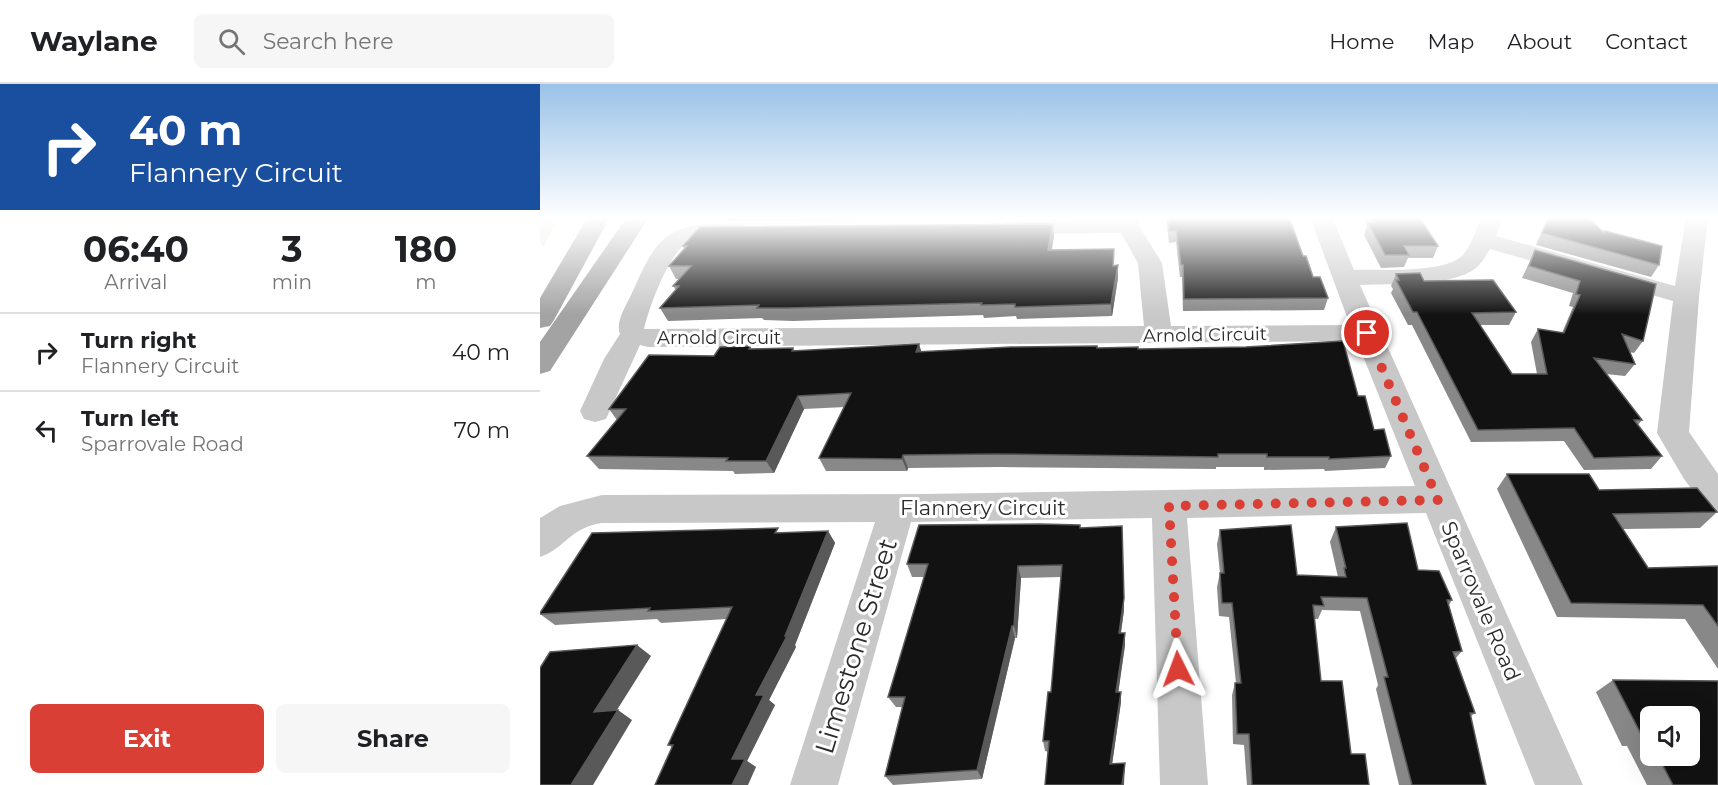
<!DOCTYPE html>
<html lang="en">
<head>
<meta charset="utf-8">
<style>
  body { margin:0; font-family:Montserrat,sans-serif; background:#f6f6f6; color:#202124; height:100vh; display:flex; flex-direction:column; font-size:22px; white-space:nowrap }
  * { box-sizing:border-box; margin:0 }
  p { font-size:20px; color:#757577 }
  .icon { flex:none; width:33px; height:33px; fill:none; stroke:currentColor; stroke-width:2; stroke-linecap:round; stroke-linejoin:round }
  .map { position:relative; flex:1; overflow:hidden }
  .details { display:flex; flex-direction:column; background:#fff; width:540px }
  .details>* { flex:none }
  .banner { background:#1a4fa0; color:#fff; overflow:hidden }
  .buttons { position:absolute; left:1100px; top:622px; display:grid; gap:12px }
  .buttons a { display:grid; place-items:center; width:60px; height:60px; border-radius:9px; background:#fff; box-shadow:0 6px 24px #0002; font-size:30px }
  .pin { position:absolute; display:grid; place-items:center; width:51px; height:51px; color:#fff; margin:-26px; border:3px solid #fff; border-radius:50%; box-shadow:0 2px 6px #0007 }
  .me { position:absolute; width:66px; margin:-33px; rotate:357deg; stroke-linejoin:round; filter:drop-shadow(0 0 4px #0008) }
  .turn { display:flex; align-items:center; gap:21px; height:126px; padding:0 30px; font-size:27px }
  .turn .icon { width:78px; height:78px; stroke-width:2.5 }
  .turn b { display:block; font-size:42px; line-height:51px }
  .eta { display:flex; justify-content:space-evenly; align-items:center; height:102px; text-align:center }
  .eta b { font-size:36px; font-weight:700; line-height:42px }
  .button { display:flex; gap:12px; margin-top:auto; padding:12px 30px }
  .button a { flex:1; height:69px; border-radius:9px; background:#da3f36; color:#fff; font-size:24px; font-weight:700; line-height:69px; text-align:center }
  .button a+a { background:#f6f6f6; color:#202124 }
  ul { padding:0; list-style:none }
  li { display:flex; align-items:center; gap:18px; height:78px; padding:0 30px; border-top:2px solid #e0e0e0 }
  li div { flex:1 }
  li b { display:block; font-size:22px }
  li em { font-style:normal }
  header { display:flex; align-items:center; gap:36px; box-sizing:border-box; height:84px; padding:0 30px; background:#fff; border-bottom:2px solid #e0e0e0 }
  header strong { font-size:28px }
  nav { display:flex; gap:33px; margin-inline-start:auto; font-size:21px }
  .search { width:420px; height:54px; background:#f6f6f6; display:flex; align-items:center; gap:15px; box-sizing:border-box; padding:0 21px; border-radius:9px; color:#757577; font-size:22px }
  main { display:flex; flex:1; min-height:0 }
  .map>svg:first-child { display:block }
</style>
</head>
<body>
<header>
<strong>Waylane</strong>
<div class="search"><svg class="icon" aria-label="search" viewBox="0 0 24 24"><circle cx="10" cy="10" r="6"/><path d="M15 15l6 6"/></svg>Search here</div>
<nav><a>Home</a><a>Map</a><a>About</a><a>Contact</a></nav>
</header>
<main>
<section class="details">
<div class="banner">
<div class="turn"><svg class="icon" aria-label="right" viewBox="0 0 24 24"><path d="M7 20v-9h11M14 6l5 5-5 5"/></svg><div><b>40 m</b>Flannery Circuit</div></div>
</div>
<div class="eta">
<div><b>06:40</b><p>Arrival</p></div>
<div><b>3</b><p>min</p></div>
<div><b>180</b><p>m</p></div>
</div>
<ul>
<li><svg class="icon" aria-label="right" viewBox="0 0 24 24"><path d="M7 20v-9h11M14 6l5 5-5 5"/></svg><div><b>Turn right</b><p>Flannery Circuit</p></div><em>40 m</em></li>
<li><svg class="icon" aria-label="left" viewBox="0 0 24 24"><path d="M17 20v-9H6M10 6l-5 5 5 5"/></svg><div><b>Turn left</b><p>Sparrovale Road</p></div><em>70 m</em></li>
</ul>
<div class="button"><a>Exit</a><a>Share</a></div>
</section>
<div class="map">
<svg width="1178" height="701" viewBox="0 0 1178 701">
  <rect width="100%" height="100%" fill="#fff"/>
  <path fill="#e0e9d9" d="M 0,133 L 19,133 L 3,163 L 0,158 Z"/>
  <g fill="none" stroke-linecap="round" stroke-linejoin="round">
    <path fill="#c8c8c8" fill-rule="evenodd" d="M 577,133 L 599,133 L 599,142 L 622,179 L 631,242 L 810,241 L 770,133 L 792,133 L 814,186 C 840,185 905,190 923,171 C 932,160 936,146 941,133 L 963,133 L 956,152 L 1135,202 L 1146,133 L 1168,133 L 1159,213 L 1149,348 L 1178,390 L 1178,428 L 1166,424 L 1144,395 L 1117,349 L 1133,217 L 950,165 C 946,171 942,179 936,184 C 910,204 852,199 820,201 L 1043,701 L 995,701 L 886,429 L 647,434 L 668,701 L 620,701 L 612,434 L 371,438 L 298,701 L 250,701 L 335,438 L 62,439 C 29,444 26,464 0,473 L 0,434 L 20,422 L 62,411 L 382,410 L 875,402 L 817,257 L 108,263 L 100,261 L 66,335 L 55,338 L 44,335 L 40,327 L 64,275 L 80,250 C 75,238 86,222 91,211 C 110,171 118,142 168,140 C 180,140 193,138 205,141 L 208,146 L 205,151 C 188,155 170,150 153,155 C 131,162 109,223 104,245 L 604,242 L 598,179 L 581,149 L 472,150 L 464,148 L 461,143 L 464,138 L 472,136 L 577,135 Z"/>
    <path fill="#a3a3a3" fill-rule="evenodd" d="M 48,133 L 70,133 L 14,236 L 10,242 L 0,244 L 0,214 Z
      M 87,133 L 109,133 L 10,287 L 0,290 L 0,258 Z"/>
  </g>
  <path fill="#888" fill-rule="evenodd" d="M 180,133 L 518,133 L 518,134 L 182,137 Z
    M 626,133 L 749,133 L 763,172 L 773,193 L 788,214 L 784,226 L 643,227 L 642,193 L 640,193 L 636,158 L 629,159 Z
    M 822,133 L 879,133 L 898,162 L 893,174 L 868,174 L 864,183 L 841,184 L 824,151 L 827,142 Z
    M 1008,133 L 1048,133 L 1064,149 L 1119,181 L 1111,193 L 996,161 Z
    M 513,140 L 514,152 L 512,166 L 574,182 L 578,194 L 572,232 L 477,235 L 476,232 L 444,234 L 443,231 L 253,237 L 224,236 L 222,234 L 128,237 L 120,224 L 136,206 L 133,202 L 140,195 L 136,195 L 129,182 L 144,165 L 143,162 Z
    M 995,166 L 1116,200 L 1103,257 L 1094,269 L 1090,268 L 1095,280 L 1085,292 L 1066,290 L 1102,336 L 1098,341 L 1122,372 L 1111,385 L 1044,386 L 1024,357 L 931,358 L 872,241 L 868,241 L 851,209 L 853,205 L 851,202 L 856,190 L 884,197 L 976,228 L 969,241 L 940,241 L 972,290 L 997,290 L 991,258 L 998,245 L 1022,249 L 1033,223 L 1029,222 L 1033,209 L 982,194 Z
    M 379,260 L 381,268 L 557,264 L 598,265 L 818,312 L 834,346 L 851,372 L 845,384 L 785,387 L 784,385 L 724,386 L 724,383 L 676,383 L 676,385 L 459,383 L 368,384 L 367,387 L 286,387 L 279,374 L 305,323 L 264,325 L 234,389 L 195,390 L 193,387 L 59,385 L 47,372 L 77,336 L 69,325 L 174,272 L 212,265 L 253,264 L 255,267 Z
    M 967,390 L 1177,428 L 1160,444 L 1083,445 L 1108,484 L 1178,482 L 1178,585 L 1145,535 L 1017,533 L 957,405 Z
    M 796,443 L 878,486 L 912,516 L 909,521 L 922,567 L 916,574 L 935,629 L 930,633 L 946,701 L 859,701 L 836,605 L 838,601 L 820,527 L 782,526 L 778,535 L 774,535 L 781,597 L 811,670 L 829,701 L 707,701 L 704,661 L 693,660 L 692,611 L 695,599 L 696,599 L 689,533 L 679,532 L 677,503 L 680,489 L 677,460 L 680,446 L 757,491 L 798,493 L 790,458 Z
    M 540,444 L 584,526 L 581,549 L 585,549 L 585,561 L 578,608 L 581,608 L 581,618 L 572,680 L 585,679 L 585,688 L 505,667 L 503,657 L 511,608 L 521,493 L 481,494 L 477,554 L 475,554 L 442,695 L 353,701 L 345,692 L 362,623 L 356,623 L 348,613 L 384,493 L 372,493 L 367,480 Z
    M 288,447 L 295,459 L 255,561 L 256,563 L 229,616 L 235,621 L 207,677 L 216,683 L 132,663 L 128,661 L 187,535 L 121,539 L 117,535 L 15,541 L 0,530 L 0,529 L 241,449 Z
    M 1073,596 L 1178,597 L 1178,701 L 1107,701 L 1087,662 L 1082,662 L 1056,608 ZM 1110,633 L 1149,633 L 1149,672 L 1110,672 Z"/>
  <path fill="#595959" d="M 513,140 L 514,152 L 509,178 L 508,166 Z
    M 578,181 L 578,194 L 572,232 L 571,220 Z
    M 379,260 L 383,273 L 376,268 Z
    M 258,312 L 264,325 L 234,389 L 226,377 Z
    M 363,371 L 368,384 L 367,387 L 362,375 Z
    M 288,447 L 295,459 L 255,561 L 256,563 L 229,616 L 235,621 L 207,677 L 216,683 L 208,701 L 192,701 L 192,675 L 216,611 L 245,552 Z
    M 478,482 L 481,494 L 477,554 L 474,542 Z
    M 584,514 L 584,526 L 579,561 L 579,549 Z
    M 472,542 L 475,554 L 442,695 L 437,686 Z
    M 585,549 L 585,561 L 577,618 L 576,608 Z
    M 97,561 L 111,572 L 70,637 L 54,628 Z
    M 581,608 L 581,618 L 571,688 L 570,680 Z
    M 78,626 L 92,636 L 53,701 L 31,701 Z
    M 585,679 L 584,701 L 582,701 Z"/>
  <path fill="#121212" stroke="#595959" stroke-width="1.5" d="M 628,133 L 749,133 L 763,172 L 766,172 L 773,193 L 780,193 L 788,214 L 644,215 L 643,181 L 641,181 L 636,147 L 629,147 Z
    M 832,133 L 879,133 L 898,162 L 864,162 L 869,171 L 845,171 L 828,139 L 835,139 Z
    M 1009,133 L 1048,133 L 1064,149 L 1065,147 L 1122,162 L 1119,181 L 1002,149 Z
    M 513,140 L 508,166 L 574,165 L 573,182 L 578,181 L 571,220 L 475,223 L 475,220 L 441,221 L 442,219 L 247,224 L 217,224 L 219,221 L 120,224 L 139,202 L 133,202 L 151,182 L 129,182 L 147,162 L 143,162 L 160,143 Z
    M 995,166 L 1116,200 L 1103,257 L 1082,250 L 1095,280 L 1054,274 L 1102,336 L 1094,336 L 1122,372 L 1054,374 L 1034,344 L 938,346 L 877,228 L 873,228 L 856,196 L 859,196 L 856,190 L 880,189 L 884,197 L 953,196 L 976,228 L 932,229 L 972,290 L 1007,290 L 998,245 L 1024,249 L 1040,211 L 1036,210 L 1040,197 L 989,182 Z
    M 803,257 L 818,312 L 825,312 L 834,346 L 844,345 L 851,372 L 789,375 L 789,373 L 727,373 L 727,370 L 678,370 L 678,373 L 456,370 L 363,371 L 362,375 L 279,374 L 311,309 L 258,312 L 226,377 L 186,377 L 188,374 L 47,372 L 86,325 L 69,325 L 109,271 L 174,272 L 180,263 L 211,262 L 209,265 L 253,264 L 252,267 L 379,260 L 376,268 L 471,263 L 557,262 L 557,264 L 598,263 L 598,265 L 706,263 Z
    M 967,390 L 1049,390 L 1059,406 L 1157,404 L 1177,428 L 1073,430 L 1108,484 L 1178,482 L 1178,542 L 1163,521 L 1031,519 Z
    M 867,439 L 878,486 L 899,487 L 912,516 L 907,516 L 922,567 L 913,568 L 935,629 L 930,629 L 946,701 L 872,701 L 844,593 L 848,593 L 827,514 L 781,513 L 784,522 L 773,521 L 781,597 L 802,597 L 811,670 L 825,670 L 829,701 L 712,701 L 709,650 L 697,650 L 695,599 L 701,599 L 692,519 L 682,519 L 680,489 L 684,489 L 680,446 L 751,441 L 757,491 L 806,493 L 804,484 L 806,484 L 796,443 Z
    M 500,440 L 540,441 L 540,444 L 582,442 L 584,514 L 579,549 L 585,549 L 576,608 L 581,608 L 570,680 L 585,679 L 582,701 L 505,701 L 509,657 L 503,657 L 508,608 L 511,608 L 522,481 L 478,482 L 474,542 L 472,542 L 437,686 L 345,692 L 365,613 L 348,613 L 388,480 L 367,480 L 379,441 Z
    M 238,444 L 235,449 L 288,447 L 245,552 L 247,552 L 216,611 L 224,611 L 192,675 L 205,675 L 192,701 L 115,701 L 133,661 L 128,661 L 192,523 L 108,527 L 110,524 L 0,530 L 0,529 L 52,449 Z
    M 97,561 L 54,628 L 78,626 L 31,701 L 0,701 L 0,584 L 10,568 Z
    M 1073,596 L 1178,597 L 1178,701 L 1133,701 L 1118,672 L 1149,672 L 1149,633 L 1110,633 L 1110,657 L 1106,651 L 1101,650 Z"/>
  <linearGradient id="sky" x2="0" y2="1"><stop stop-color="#9ac2e8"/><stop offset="0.58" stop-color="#fff"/><stop offset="1" stop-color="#fff" stop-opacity="0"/></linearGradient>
  <rect width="1178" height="231" fill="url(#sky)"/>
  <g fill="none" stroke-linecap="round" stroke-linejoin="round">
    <path stroke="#da3f36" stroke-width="10" stroke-dasharray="0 18" d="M 638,585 L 629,422 L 898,416 L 827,249"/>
  </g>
  <g text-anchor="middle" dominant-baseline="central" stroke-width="6" stroke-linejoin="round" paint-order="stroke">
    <g font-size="18" fill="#2b2b2b" stroke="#fff">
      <text transform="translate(665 251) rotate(-1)">Arnold Circuit</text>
      <text x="179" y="254">Arnold Circuit</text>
    </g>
    <g font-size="21" fill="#2b2b2b" stroke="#fff">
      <text x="443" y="423">Flannery Circuit</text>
      <text transform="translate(941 517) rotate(67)">Sparrovale Road</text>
    </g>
    <g font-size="26" fill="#2b2b2b" stroke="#fff">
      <text transform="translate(316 562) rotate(-73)">Limestone Street</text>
    </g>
  </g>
</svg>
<div class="buttons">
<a><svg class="icon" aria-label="sound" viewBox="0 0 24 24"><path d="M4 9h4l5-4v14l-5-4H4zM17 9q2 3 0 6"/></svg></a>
</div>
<div class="pin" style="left:827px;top:249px;background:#d93025"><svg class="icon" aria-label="arrive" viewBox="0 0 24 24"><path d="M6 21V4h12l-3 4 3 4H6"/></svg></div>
<svg class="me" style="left:638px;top:585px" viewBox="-20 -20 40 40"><path d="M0-17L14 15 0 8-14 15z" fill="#da3f36" stroke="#fff" stroke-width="4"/></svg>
</div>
</main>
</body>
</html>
